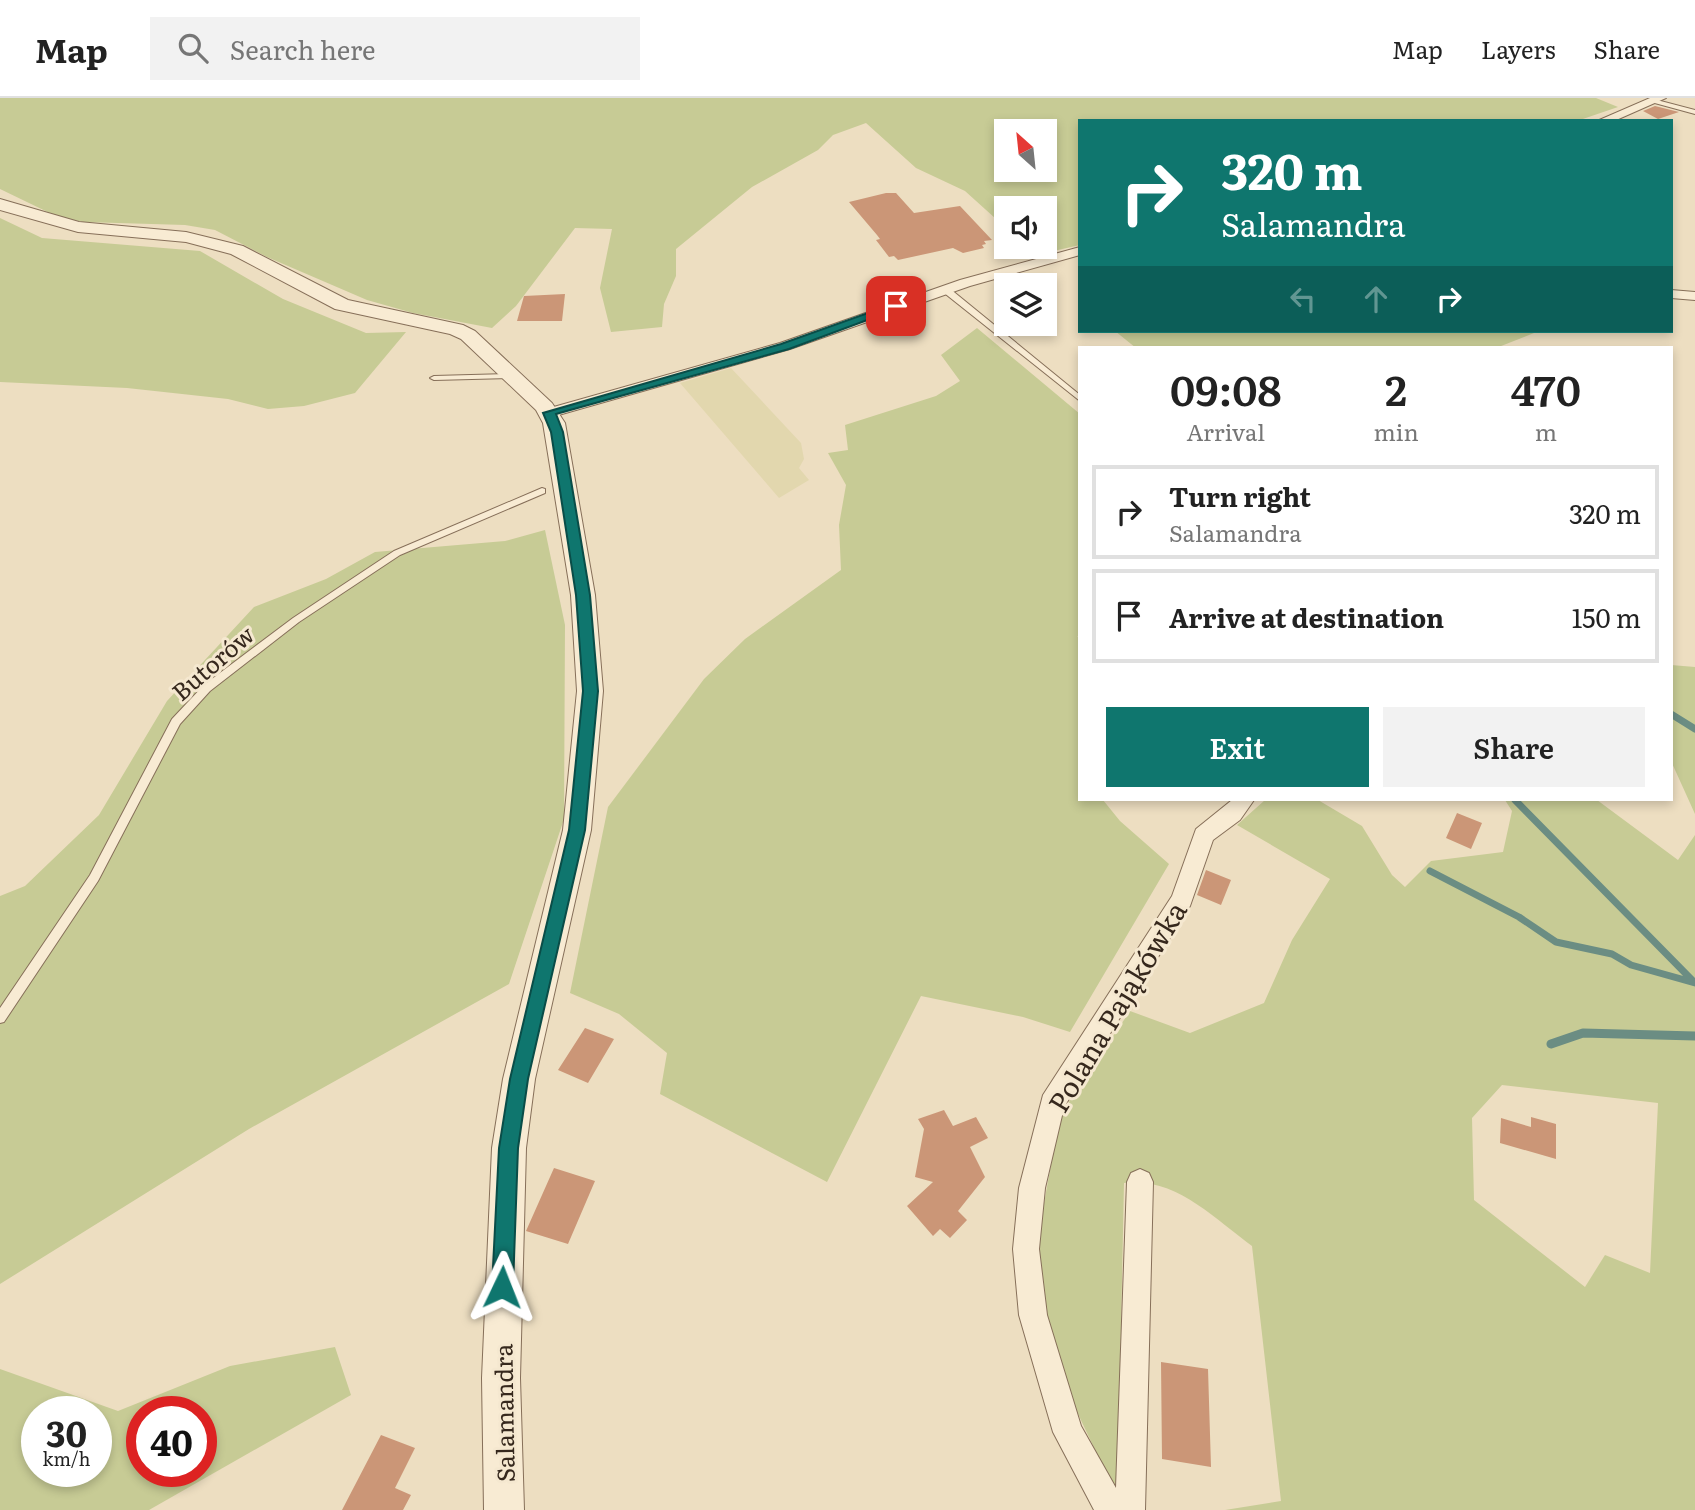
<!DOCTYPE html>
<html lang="en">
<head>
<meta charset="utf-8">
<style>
  body { margin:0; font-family:Literata,serif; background:#f2f2f2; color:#222; height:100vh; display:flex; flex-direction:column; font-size:26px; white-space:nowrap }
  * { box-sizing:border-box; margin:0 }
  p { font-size:23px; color:#767676 }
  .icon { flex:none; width:38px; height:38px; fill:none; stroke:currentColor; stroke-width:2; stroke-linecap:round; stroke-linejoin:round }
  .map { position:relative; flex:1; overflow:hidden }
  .panel { position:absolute; left:1078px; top:248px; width:595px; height:455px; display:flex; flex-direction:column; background:#fff; border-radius:0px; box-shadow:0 4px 10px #0003 }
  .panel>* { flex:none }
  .banner { position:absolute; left:1078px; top:21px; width:595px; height:214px; border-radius:0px; box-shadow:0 4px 10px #0003; background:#0f766e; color:#fff; overflow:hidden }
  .needle { width:46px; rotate:333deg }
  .fabs { position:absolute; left:994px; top:21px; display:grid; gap:14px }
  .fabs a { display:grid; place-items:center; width:63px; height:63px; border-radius:0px; background:#fff; box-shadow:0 4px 10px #0003; font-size:35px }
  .speed { position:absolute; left:21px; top:1298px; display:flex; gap:14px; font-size:35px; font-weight:700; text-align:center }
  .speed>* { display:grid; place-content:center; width:91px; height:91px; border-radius:50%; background:#fff; box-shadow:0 4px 10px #0003; line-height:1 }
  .speed small { font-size:18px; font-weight:400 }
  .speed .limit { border:10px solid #d22; background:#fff; color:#111 }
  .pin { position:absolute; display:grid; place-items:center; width:60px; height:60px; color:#fff; margin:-30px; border-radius:14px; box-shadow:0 4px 10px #0006 }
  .me { position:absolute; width:77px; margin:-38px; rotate:2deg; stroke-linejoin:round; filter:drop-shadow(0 0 5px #0008) }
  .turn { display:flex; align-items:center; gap:24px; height:147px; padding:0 28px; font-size:32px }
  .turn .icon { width:91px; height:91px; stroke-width:2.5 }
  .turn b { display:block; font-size:49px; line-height:60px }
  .lanes { display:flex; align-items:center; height:66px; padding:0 28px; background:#0003; justify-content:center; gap:35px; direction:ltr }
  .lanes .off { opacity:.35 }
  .eta { display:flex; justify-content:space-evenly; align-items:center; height:119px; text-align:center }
  .eta b { font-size:42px; font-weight:600; line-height:49px }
  .primary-button { display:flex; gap:14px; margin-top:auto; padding:14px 28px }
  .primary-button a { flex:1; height:80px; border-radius:0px; background:#0f766e; color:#fff; font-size:28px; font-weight:600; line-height:80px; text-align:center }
  .primary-button a+a { background:#f2f2f2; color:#222 }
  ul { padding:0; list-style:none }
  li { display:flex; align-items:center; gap:21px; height:94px; margin:0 14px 10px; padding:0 14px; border:4px solid #e0e0e0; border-radius:0px }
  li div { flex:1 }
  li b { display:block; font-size:26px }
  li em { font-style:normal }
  header { display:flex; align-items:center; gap:42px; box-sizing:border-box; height:98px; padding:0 35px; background:#fff; border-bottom:2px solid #e0e0e0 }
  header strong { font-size:33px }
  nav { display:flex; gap:38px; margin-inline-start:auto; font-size:24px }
  .search { width:490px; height:63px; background:#f2f2f2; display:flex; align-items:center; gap:18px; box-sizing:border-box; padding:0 24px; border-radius:0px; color:#767676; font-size:26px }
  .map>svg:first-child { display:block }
</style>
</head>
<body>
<header>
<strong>Map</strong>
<div class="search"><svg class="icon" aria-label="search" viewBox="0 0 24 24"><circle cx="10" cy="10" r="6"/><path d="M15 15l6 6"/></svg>Search here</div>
<nav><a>Map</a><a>Layers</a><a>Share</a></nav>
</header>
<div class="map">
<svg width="1695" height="1412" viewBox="0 0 1695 1412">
  <rect width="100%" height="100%" fill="#eddec1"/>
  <path fill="#e2d7ae" d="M 731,270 L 801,345 L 804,361 L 799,370 L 809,382 L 779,400 L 680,285 Z"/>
  <path fill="#c7cb95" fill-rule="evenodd" d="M 0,0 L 1596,0 L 1618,9 L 1577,23 L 1080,23 L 1080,147 L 1036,157 L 1027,149 L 1045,149 L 1045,110 L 1006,110 L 1006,130 L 965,93 L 916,70 L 866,25 L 833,37 L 818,52 L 752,89 L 676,151 L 676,178 L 664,206 L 662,229 L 611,234 L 600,190 L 612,131 L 575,130 L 516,208 L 492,230 L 413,215 L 367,202 L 267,159 L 215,132 L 185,127 L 84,124 L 58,119 L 0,91 ZM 1006,33 L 1045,33 L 1045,72 L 1006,72 Z
    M 0,120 L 42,140 L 200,153 L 283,201 L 366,235 L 406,234 L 355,295 L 304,308 L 268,311 L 228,301 L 127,290 L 0,284 Z
    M 977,230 L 1080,316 L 1080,537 L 1077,539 L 1080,539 L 1080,702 L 1103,702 L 1120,723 L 1169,766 L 1070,934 L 1023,919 L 921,898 L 827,1084 L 660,996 L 667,955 L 619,916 L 570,895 L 608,709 L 704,581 L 745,541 L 841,472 L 839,427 L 846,387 L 828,355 L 848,352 L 845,327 L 936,298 L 960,283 L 941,257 Z
    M 1115,233 L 1539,233 L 1496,250 L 1136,250 Z
    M 545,432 L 565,527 L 564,721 L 509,886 L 249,1031 L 0,1186 L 0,798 L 25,788 L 99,717 L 167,603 L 254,509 L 326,481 L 375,454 L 505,443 Z
    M 1671,567 L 1695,569 L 1695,716 L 1671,663 Z
    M 1265,702 L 1318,702 L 1362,728 L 1392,777 L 1405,789 L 1431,763 L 1503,754 L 1512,713 L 1505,702 L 1597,702 L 1678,762 L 1695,737 L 1695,1412 L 1225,1412 L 1281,1403 L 1252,1148 C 1214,1120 1174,1078 1124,1085 L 1118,1373 L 1114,1392 L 1062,1282 L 1044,1207 L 1038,1138 L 1057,1034 L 1065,1010 L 1130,913 L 1190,935 L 1264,905 L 1292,842 L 1330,781 L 1237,727 ZM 1502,987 L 1658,1005 L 1650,1175 L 1605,1157 L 1585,1189 L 1474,1102 L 1472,1020 Z
    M 335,1249 L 351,1297 L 149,1412 L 0,1412 L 0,1271 L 118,1313 L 230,1268 ZM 37,1314 L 96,1314 L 96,1374 L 37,1374 ZM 142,1314 L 201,1314 L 201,1374 L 142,1374 Z"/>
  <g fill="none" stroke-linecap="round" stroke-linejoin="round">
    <path stroke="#6b8d83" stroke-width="7" d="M 1671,616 L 1695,631
      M 1515,702 L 1693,883
      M 1430,773 L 1519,819 L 1556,844 L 1612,856 L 1631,867 L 1695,885"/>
    <path stroke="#6b8d83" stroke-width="9" d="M 1551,946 L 1583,935 L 1695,938"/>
  </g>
  <path fill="#cb9677" d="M 1655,8 L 1679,14 L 1658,21 L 1643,13 Z
    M 886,95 L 896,95 L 914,115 L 960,108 L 992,142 L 984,143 L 986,146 L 982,147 L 984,150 L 963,155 L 953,150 L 898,162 L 894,158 L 889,159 L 876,142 L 880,141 L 877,137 L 849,104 Z
    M 565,196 L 562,223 L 517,223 L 524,198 Z
    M 1457,715 L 1482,725 L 1471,751 L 1446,740 Z
    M 1206,772 L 1231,782 L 1221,807 L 1197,797 Z
    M 585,930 L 614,941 L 588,985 L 558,972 Z
    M 944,1012 L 953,1028 L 976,1019 L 988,1040 L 970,1049 L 985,1079 L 958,1113 L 967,1122 L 950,1140 L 940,1131 L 933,1138 L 907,1108 L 933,1084 L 915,1079 L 924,1031 L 918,1021 Z
    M 1531,1019 L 1556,1026 L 1556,1061 L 1500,1045 L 1501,1020 L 1531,1029 Z
    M 554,1070 L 595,1083 L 568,1146 L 526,1133 Z
    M 1161,1264 L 1208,1271 L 1211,1369 L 1162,1361 Z
    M 381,1337 L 415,1350 L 395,1390 L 411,1397 L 403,1412 L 342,1412 Z"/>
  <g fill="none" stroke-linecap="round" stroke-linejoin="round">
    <g stroke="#866f59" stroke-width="2">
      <path id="service" d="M 1653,1 L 1695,12 L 1695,16 L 1651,4 L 1650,3 Z
        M 943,190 L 949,190 L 1080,297 L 1080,303 L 943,194 Z
        M 508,276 L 512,278 L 511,280 L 434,282 L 430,280 L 434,278 Z
        M 542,390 L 545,391 L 545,395 L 400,457 L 299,524 L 210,593 L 180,626 L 98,783 L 4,924 L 0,925 L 0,910 L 90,777 L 172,621 L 204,587 L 293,520 L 394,453 Z"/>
    </g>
    <g stroke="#866f59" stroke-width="2">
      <path id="minor" d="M 1650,0 L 1666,0 L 1614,23 L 1597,23 Z
        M 1080,149 L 1080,157 L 970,188 L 790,251 L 555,318 L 549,320 L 541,315 L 543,312 L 780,245 L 960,182 Z
        M 1671,192 L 1695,194 L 1695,202 L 1671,200 Z
        M 1232,702 L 1254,702 L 1240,722 L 1213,742 L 1190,808 L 1064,1009 L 1045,1090 L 1039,1151 L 1047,1217 L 1081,1328 L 1116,1390 L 1127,1084 L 1131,1075 L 1140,1071 L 1149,1075 L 1153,1084 L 1145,1412 L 1094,1412 L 1053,1334 L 1019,1217 L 1013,1151 L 1019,1090 L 1043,997 L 1172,798 L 1196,731 Z"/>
    </g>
    <g stroke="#866f59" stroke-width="2">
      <path id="tertiary" d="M 0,101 L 79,124 L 186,134 L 243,148 L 348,202 L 463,227 L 475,233 L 552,305 L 565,325 L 595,497 L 603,593 L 591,732 L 535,981 L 526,1050 L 520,1280 L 524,1412 L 484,1412 L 482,1280 L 492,1050 L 503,981 L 563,732 L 577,593 L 571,497 L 543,325 L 536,312 L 461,241 L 450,236 L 335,211 L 231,156 L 186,144 L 78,134 L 0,112 Z"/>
    </g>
    <use href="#service" fill="#f8ebd3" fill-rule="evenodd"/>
    <use href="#minor" fill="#f8ebd3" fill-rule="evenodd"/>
    <use href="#tertiary" fill="#f8ebd3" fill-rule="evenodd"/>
  </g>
  <path fill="#0f766e" stroke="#0a4d48" stroke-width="2" d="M 896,205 L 901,208 L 900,210 L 789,251 L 556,316 L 563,334 L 590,497 L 598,593 L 585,732 L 528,981 L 518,1050 L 513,1189 L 510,1197 L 502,1200 L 495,1197 L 492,1189 L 499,1050 L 510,981 L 569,732 L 583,593 L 576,497 L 551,334 L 543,315 L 781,246 Z"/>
  <g text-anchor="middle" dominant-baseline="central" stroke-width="6" stroke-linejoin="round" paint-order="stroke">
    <g font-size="24" fill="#36281d" stroke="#f5e8d0">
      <text transform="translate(212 564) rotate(-41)">Butorów</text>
      <text transform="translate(503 1315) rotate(-91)">Salamandra</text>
    </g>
    <g font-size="28" fill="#36281d" stroke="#f5e8d0">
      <text transform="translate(1116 908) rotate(-59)">Polana Pająkówka</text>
    </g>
  </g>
</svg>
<div class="fabs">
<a><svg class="needle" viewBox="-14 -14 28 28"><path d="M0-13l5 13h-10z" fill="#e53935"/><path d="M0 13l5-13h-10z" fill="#767676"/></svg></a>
<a><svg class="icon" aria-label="sound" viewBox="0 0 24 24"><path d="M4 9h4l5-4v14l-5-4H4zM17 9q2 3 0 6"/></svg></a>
<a><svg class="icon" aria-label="layers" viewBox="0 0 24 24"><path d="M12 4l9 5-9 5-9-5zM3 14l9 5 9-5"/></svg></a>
</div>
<div class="speed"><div>30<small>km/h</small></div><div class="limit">40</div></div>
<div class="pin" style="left:896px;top:208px;background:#d93025"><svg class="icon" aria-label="arrive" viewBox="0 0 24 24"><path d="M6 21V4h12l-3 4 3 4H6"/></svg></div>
<svg class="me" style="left:502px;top:1189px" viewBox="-20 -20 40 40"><path d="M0-17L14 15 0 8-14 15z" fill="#0f766e" stroke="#fff" stroke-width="4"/></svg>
<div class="banner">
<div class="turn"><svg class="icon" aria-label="right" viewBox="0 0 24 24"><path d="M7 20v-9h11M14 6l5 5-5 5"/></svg><div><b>320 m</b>Salamandra</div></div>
<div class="lanes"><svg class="icon off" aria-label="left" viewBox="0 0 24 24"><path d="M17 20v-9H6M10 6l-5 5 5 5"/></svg><svg class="icon off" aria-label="ahead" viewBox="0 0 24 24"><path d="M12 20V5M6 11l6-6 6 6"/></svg><svg class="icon" aria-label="right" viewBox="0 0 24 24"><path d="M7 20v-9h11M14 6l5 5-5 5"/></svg></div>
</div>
<section class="panel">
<div class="eta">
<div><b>09:08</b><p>Arrival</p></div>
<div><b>2</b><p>min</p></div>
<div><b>470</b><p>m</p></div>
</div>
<ul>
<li><svg class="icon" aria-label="right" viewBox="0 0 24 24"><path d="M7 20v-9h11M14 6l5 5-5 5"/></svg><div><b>Turn right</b><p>Salamandra</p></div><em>320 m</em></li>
<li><svg class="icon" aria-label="arrive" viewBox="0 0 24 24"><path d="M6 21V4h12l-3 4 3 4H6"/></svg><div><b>Arrive at destination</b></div><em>150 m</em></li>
</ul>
<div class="primary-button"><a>Exit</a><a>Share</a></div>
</section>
</div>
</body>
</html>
